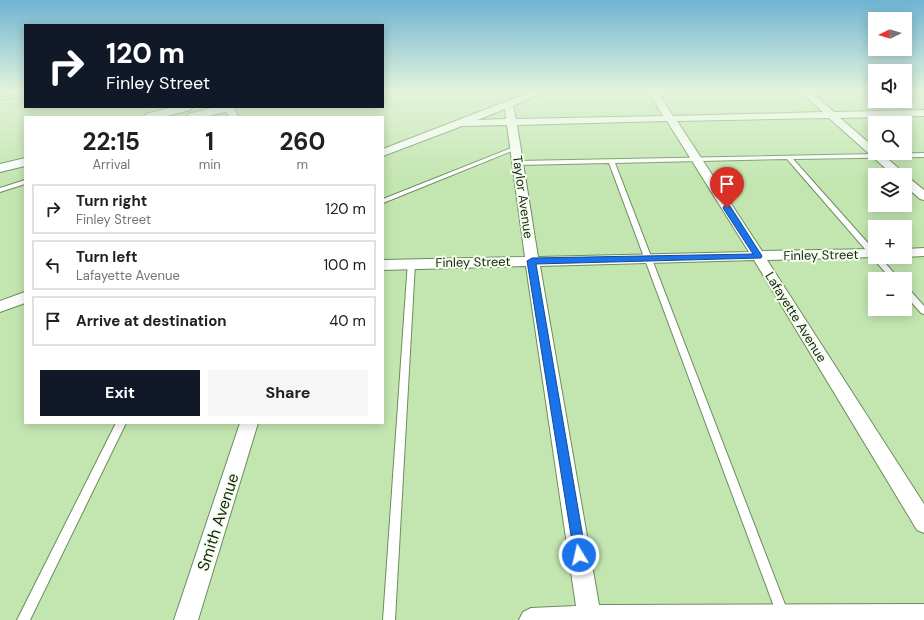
<!DOCTYPE html>
<html lang="en">
<head>
<meta charset="utf-8">
<style>
  body { margin:0; font-family:"DM Sans",sans-serif; background:#f6f6f6; color:#202124; height:100vh; display:flex; flex-direction:column; font-size:15px; white-space:nowrap }
  * { box-sizing:border-box; margin:0 }
  p { font-size:13px; color:#757577 }
  .icon { flex:none; width:22px; height:22px; fill:none; stroke:currentColor; stroke-width:2; stroke-linecap:round; stroke-linejoin:round }
  .map { position:relative; flex:1; overflow:hidden }
  .details { position:absolute; left:24px; top:116px; width:360px; height:308px; display:flex; flex-direction:column; background:#fff; border-radius:0px; box-shadow:0 2px 10px #0003 }
  .details>* { flex:none }
  .hud { position:absolute; left:24px; top:24px; width:360px; height:84px; border-radius:0px; box-shadow:0 2px 10px #0003; background:#111827; color:#fff; overflow:hidden }
  .needle { width:26px; rotate:265deg }
  .fabs { position:absolute; left:868px; top:12px; display:grid; gap:8px }
  .fabs a { display:grid; place-items:center; width:44px; height:44px; border-radius:0px; background:#fff; box-shadow:0 2px 10px #0003; font-size:20px }
  .pin { position:absolute; display:grid; place-items:center; width:34px; height:34px; color:#fff; margin:-41px -17px; border-radius:50% 50% 50% 0; rotate:-45deg; box-shadow:0 0 4px #0007 }
  .pin .icon { rotate:45deg }
  .me { position:absolute; width:44px; margin:-22px; rotate:351deg; stroke-linejoin:round; filter:drop-shadow(0 0 3px #0008) }
  .turn { display:flex; align-items:center; gap:14px; height:84px; padding:0 16px; font-size:18px }
  .turn .icon { width:52px; height:52px; stroke-width:2.5 }
  .turn b { display:block; font-size:28px; line-height:34px }
  .eta { display:flex; justify-content:space-evenly; align-items:center; height:68px; text-align:center }
  .eta b { font-size:24px; font-weight:700; line-height:28px }
  .button { display:flex; gap:8px; margin-top:auto; padding:8px 16px }
  .button a { flex:1; height:46px; border-radius:0px; background:#111827; color:#fff; font-size:16px; font-weight:700; line-height:46px; text-align:center }
  .button a+a { background:#f6f6f6; color:#202124 }
  ul { padding:0; list-style:none }
  li { display:flex; align-items:center; gap:12px; height:50px; margin:0 8px 6px; padding:0 8px; border:2px solid #e0e0e0; border-radius:0px }
  li div { flex:1 }
  li b { display:block; font-size:15px }
  li em { font-style:normal }
  .map>svg:first-child { display:block }
</style>
</head>
<body>
<div class="map">
<svg width="924" height="620" viewBox="0 0 924 620">
  <rect width="100%" height="100%" fill="#c3e6b1"/>
  <g fill="none" stroke-linecap="round" stroke-linejoin="round">
    <g stroke="#6d8c5c" stroke-width="2">
      <path id="service" d="M 25,94 L 25,96 L 0,100 L 0,98 Z
        M 514,147 L 519,148 L 383,203 L 383,199 Z
        M 924,153 L 924,157 L 793,159 L 875,251 L 875,257 L 880,257 L 899,279 L 891,279 L 787,159 L 615,163 L 791,620 L 779,620 L 609,163 L 518,165 L 515,163 L 518,161 Z
        M 25,180 L 25,184 L 0,192 L 0,188 Z
        M 408,261 L 411,261 L 415,263 L 395,620 L 383,620 Z
        M 905,287 L 908,288 L 924,306 L 924,314 L 921,313 L 905,295 Z
        M 116,423 L 126,423 L 30,620 L 17,620 Z"/>
    </g>
    <g stroke="#6d8c5c" stroke-width="2">
      <path id="minor" d="M 531,92 L 544,92 L 513,106 L 516,119 L 663,116 L 649,92 L 658,92 L 673,116 L 823,112 L 801,92 L 811,92 L 834,112 L 924,110 L 924,116 L 840,118 L 875,148 L 875,153 L 881,153 L 904,173 L 906,175 L 905,176 L 893,175 L 829,118 L 677,121 L 762,251 L 875,249 L 875,257 L 767,260 L 924,504 L 924,533 L 917,530 L 754,260 L 540,266 L 599,605 L 924,604 L 924,620 L 519,620 L 523,612 L 531,608 L 576,606 L 526,266 L 383,270 L 383,260 L 525,257 L 507,125 L 462,126 L 383,156 L 383,149 ZM 505,109 L 506,119 L 477,120 ZM 667,121 L 749,252 L 538,257 L 517,125 Z
        M 223,107 L 233,107 L 239,117 L 229,117 Z
        M 905,177 L 909,178 L 924,190 L 924,200 L 920,199 L 905,186 Z
        M 924,248 L 924,256 L 905,257 L 904,257 L 905,249 Z
        M 25,292 L 25,303 L 0,312 L 0,301 Z
        M 240,423 L 258,423 L 198,620 L 174,620 Z"/>
    </g>
    <g stroke="#6d8c5c" stroke-width="2">
      <path id="tertiary" d="M 173,107 L 192,107 L 190,110 L 163,117 L 144,117 L 146,114 Z
        M 215,107 L 235,107 L 233,110 L 206,117 L 186,117 L 188,114 Z
        M 25,158 L 25,166 L 0,172 L 0,164 Z"/>
    </g>
    <use href="#service" fill="#fff" fill-rule="evenodd"/>
    <use href="#minor" fill="#fff" fill-rule="evenodd"/>
    <use href="#tertiary" fill="#fff" fill-rule="evenodd"/>
  </g>
  <linearGradient id="sky" x2="0" y2="1"><stop stop-color="#6fb4d3"/><stop offset="0.51" stop-color="#e4f4dc"/><stop offset="1" stop-color="#e4f4dc" stop-opacity="0"/></linearGradient>
  <rect width="924" height="179" fill="url(#sky)"/>
  <path fill="#1a73e8" stroke="#114b97" d="M 724,206 L 730,206 L 762,256 L 761,258 L 536,264 L 586,555 L 584,560 L 579,562 L 575,560 L 527,261 L 532,258 L 753,254 L 723,208 Z"/>
  <g text-anchor="middle" dominant-baseline="central" stroke-width="4" stroke-linejoin="round" paint-order="stroke">
    <g font-size="13" fill="#182410" stroke="#f4feee">
      <text transform="translate(523 197) rotate(82)">Taylor Avenue</text>
      <text transform="translate(821 255) rotate(-1)">Finley Street</text>
      <text transform="translate(473 262) rotate(-1)">Finley Street</text>
      <text transform="translate(796 317) rotate(58)">Lafayette Avenue</text>
    </g>
    <g font-size="16" fill="#182410" stroke="#f4feee">
      <text transform="translate(218 522) rotate(-72)">Smith Avenue</text>
    </g>
  </g>
</svg>
<div class="fabs">
<a><svg class="needle" viewBox="-14 -14 28 28"><path d="M0-13l5 13h-10z" fill="#e53935"/><path d="M0 13l5-13h-10z" fill="#757577"/></svg></a>
<a><svg class="icon" aria-label="sound" viewBox="0 0 24 24"><path d="M4 9h4l5-4v14l-5-4H4zM17 9q2 3 0 6"/></svg></a>
<a><svg class="icon" aria-label="search" viewBox="0 0 24 24"><circle cx="10" cy="10" r="6"/><path d="M15 15l6 6"/></svg></a>
<a><svg class="icon" aria-label="layers" viewBox="0 0 24 24"><path d="M12 4l9 5-9 5-9-5zM3 14l9 5 9-5"/></svg></a>
<a>+</a>
<a>−</a>
</div>
<div class="pin" style="left:727px;top:208px;background:#d93025"><svg class="icon" aria-label="arrive" viewBox="0 0 24 24"><path d="M6 21V4h12l-3 4 3 4H6"/></svg></div>
<svg class="me" style="left:579px;top:555px" viewBox="-20 -20 40 40"><circle r="17" fill="#1a73e8" stroke="#fff" stroke-width="3"/><path d="M0-11L8 9 0 5-8 9z" fill="#fff"/></svg>
<div class="hud">
<div class="turn"><svg class="icon" aria-label="right" viewBox="0 0 24 24"><path d="M7 20v-9h11M14 6l5 5-5 5"/></svg><div><b>120 m</b>Finley Street</div></div>
</div>
<section class="details">
<div class="eta">
<div><b>22:15</b><p>Arrival</p></div>
<div><b>1</b><p>min</p></div>
<div><b>260</b><p>m</p></div>
</div>
<ul>
<li><svg class="icon" aria-label="right" viewBox="0 0 24 24"><path d="M7 20v-9h11M14 6l5 5-5 5"/></svg><div><b>Turn right</b><p>Finley Street</p></div><em>120 m</em></li>
<li><svg class="icon" aria-label="left" viewBox="0 0 24 24"><path d="M17 20v-9H6M10 6l-5 5 5 5"/></svg><div><b>Turn left</b><p>Lafayette Avenue</p></div><em>100 m</em></li>
<li><svg class="icon" aria-label="arrive" viewBox="0 0 24 24"><path d="M6 21V4h12l-3 4 3 4H6"/></svg><div><b>Arrive at destination</b></div><em>40 m</em></li>
</ul>
<div class="button"><a>Exit</a><a>Share</a></div>
</section>
</div>
</body>
</html>
